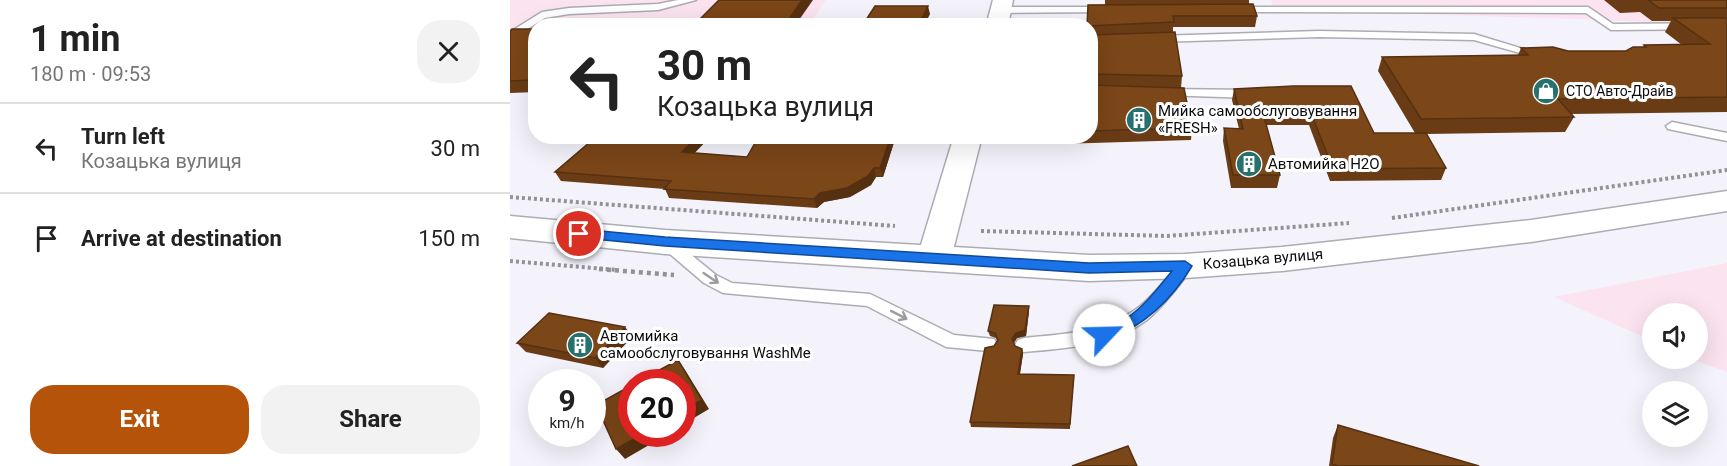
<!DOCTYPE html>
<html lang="en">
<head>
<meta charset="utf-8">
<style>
  body { margin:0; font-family:Roboto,sans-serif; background:#f2f2f2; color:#222; height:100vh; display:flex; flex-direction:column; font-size:22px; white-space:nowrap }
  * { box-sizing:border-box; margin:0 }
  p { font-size:20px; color:#767676 }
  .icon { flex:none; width:33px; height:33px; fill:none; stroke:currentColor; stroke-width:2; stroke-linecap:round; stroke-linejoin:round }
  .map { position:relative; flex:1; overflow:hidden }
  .sheet { display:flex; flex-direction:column; background:#fff; width:510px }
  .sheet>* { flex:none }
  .top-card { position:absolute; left:18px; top:18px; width:570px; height:126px; border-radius:24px; box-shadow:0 6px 24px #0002; background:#fff; color:#222; overflow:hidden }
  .buttons { position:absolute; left:1132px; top:303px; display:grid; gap:12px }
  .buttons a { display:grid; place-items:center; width:66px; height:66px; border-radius:50%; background:#fff; box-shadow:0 6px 24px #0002; font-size:30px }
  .speed { position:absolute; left:18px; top:369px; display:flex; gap:12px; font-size:30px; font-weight:700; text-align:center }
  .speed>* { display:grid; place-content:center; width:78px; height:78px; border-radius:50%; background:#fff; box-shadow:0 6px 24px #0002; line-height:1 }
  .speed small { font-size:15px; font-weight:400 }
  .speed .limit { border:9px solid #d22; background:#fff; color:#111 }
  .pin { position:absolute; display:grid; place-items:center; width:51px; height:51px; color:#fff; margin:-26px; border:3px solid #fff; border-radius:50%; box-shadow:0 2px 6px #0007 }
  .me { position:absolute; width:66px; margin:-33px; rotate:66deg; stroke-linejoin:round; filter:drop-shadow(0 0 4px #0008) }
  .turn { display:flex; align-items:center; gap:21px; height:126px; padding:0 30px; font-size:27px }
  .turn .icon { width:78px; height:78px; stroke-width:2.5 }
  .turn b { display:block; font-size:42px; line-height:51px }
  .round { display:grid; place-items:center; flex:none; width:63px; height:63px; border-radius:24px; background:#f2f2f2 }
  .summary { display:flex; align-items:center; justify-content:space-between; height:102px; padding:0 30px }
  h1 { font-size:36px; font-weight:700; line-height:45px }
  .button { display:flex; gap:12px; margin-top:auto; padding:12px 30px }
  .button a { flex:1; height:69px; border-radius:24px; background:#b45309; color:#fff; font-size:24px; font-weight:700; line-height:69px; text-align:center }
  .button a+a { background:#f2f2f2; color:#222 }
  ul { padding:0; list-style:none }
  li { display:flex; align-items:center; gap:18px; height:90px; padding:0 30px; border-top:2px solid #e0e0e0 }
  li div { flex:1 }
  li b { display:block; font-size:22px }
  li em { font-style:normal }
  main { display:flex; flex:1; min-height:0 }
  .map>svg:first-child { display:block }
</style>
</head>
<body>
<main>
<section class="sheet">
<div class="summary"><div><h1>1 min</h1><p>180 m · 09:53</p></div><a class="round"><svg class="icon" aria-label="close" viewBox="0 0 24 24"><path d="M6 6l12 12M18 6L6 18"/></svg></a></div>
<ul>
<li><svg class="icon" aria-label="left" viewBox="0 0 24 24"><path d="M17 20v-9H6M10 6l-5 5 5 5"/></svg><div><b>Turn left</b><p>Козацька вулиця</p></div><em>30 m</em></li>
<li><svg class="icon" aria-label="arrive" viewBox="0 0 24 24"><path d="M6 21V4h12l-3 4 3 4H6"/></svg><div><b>Arrive at destination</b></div><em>150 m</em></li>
</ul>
<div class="button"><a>Exit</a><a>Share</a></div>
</section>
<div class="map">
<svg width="1217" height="466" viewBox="0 0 1217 466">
  <rect width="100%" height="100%" fill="#f4f3fc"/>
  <path fill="#fbe3ef" d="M 0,0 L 316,0 L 299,25 L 26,26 L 25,63 L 0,64 Z
    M 761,0 L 1217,0 L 1217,26 L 1069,19 L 764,10 Z
    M 1217,263 L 1217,372 L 1181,359 L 1188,358 L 1188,314 L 1143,314 L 1143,341 L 1044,297 Z"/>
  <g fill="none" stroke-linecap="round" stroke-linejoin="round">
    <g stroke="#acacb4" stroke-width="3">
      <path id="service" d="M 168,0 L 186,0 L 148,10 L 59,14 L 35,18 L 0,40 L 0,32 L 32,12 L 59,8 L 148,4 Z
        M 598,7 L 601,8 L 601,12 L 490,13 L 485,10 L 490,7 Z
        M 724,7 L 1078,7 L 1103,24 L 1217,23 L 1217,29 L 1101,30 L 1076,13 L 721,12 L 721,8 Z
        M 809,31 L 964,34 L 1033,55 L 1028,58 L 964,40 L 809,37 L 646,42 L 641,39 L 646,36 Z
        M 655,89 L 742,90 L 748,94 L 742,98 L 651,95 L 651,91 Z
        M 1162,122 L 1217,133 L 1217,141 L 1158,129 L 1156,126 Z
        M 158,239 L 163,240 L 206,275 L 222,283 L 360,294 L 444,335 L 484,339 L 487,344 L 484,349 L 478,351 L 436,347 L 357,306 L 213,293 L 194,283 L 153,248 L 150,244 L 153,240 Z
        M 675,260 L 681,262 L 683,266 L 681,270 C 667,287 655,305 638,319 C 603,346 556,348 514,352 L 508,350 L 505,345 L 508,340 L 514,338 C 552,334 593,333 625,310 C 643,297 656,279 669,262 Z"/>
    </g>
    <g stroke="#acacb4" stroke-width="3">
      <path id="tertiary" d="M 483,0 L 503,0 L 498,26 L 476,26 Z
        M 444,136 L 472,136 L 441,258 L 436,267 L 424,270 L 412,267 L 407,258 Z"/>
    </g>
    <g stroke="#acacb4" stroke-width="3">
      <path id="secondary" d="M 1217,191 L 1217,211 L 1021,242 L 772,271 L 675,278 L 579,281 L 155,254 L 0,238 L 0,216 L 155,230 L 579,255 L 675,254 L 772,247 L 1021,220 Z"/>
    </g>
    <path stroke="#919197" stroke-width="4" stroke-dasharray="3 3" stroke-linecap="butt" d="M 0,197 L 385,226
      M 882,218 L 1217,170
      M 471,231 L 657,236 L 839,223
      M 0,261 L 107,270"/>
    <path stroke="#919197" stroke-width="4.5" stroke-dasharray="4 4" stroke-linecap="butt" d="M 89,269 L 164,275"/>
    <use href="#service" fill="#fff" fill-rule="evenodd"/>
    <use href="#tertiary" fill="#fff" fill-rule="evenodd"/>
    <use href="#secondary" fill="#fff" fill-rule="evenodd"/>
  </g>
  <path fill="#6a3c15" d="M 595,0 L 739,0 L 739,4 L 747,16 L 745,27 L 663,27 L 663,32 L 672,76 L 671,88 L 682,128 L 681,140 L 549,144 L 549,136 L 580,136 L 580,26 L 595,5 Z
    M 1094,0 L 1217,0 L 1217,112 L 1061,114 L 1064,117 L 1055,132 L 916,134 L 936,168 L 931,180 L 820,181 L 799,125 L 756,125 L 770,175 L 767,188 L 721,188 L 713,141 L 714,128 L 729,129 L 722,100 L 724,89 L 864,133 L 905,133 L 868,71 L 872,57 L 1008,55 L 1011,48 L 1058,51 L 1116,51 L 1133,47 L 1134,45 L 1172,45 L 1155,32 L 1161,21 L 1142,21 L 1130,12 L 1110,13 Z
    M 26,29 L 26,92 L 0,93 L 0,31 Z
    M 87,136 L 201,136 L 184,153 L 237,157 L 249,136 L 386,136 L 373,177 L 366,177 L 361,185 L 340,197 L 314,202 L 307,208 L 159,198 L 155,189 L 51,181 L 45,172 Z
    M 519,306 L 519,311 L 516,336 L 507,338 L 504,343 L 505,346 L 512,349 L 513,354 L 510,374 L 564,375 L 560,429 L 461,427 L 460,422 L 484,346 L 487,341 L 486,338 L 480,336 L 478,331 Z
    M 115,327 L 122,337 L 93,368 L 16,352 L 7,343 Z
    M 828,425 L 969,466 L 819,466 L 823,438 Z"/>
  <path fill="#563111" d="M 292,0 L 303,0 L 289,20 L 290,19 L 292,26 L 281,26 L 279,19 Z
    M 418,6 L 420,14 L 414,26 L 408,26 Z
    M 26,76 L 26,86 L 22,80 Z
    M 187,136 L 201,136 L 177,161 L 172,152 Z
    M 381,136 L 386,136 L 373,177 L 370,168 Z
    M 364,168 L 366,177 L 361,185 L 340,197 L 314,202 L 307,208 L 304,199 L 310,193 Z
    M 519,306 L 519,311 L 516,336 L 507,338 L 503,344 L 502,339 Z
    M 115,327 L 122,337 L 93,368 L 85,358 Z
    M 512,349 L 513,354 L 509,379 L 508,374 Z
    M 168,360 L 175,370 L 199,409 L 172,425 L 172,411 Z
    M 133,434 L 158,434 L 115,459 L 106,449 Z"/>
  <path fill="#7b4618" stroke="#563111" stroke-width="1.5" d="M 209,0 L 292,0 L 279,19 L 290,19 L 284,26 L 183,26 Z
    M 1138,0 L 1217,0 L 1217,8 L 1149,8 Z
    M 743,4 L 747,16 L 663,16 L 664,22 L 577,26 L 578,5 Z
    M 365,6 L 418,6 L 408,26 L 352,26 Z
    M 1163,18 L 1217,18 L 1217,97 L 1048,99 L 1064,117 L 911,119 L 872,57 L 1018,55 L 1011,48 L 1043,47 L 1058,51 L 1116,51 L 1123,47 L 1136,47 L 1134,45 L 1200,44 Z
    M 2,29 L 26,29 L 26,76 L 22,80 L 0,81 L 0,31 Z
    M 665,32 L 672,76 L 580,74 L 580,35 Z
    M 580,85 L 674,88 L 682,128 L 580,131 Z
    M 783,86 L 841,86 L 864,133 L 916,133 L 936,168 L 823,169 L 801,113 L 753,113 L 770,175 L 723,175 L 714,128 L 733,129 L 724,89 Z
    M 87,136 L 187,136 L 172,152 L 237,157 L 249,136 L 381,136 L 370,168 L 364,168 L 358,176 L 337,188 L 310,193 L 304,199 L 154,189 L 161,181 L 45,172 Z
    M 484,305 L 519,306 L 515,330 L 506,333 L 502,339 L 505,346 L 512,349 L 508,374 L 564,375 L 560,424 L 460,422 L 475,348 L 484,346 L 488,340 L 485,333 L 478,331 Z
    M 39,313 L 115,327 L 85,358 L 7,343 Z
    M 168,360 L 192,400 L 172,411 L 172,382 L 127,382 Z
    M 122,385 L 122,434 L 133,434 L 106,449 L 86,405 Z
    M 828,425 L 969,466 L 828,466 L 822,464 Z
    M 618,446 L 627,466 L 562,466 Z"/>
  <defs><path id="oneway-shaft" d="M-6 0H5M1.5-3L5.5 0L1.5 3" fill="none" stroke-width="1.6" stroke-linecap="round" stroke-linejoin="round" transform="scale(1.5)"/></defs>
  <g stroke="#9d9d9f">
    <use href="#oneway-shaft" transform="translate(201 278) rotate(34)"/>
    <use href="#oneway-shaft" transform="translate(389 315) rotate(27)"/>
  </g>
  <path fill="#1a73e8" stroke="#114b97" stroke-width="1.5" d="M 69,229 L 155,237 L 579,263 L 675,261 L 682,266 C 662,300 632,328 594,341 L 588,339 L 586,335 C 591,325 606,324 615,319 C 634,307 648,288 662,271 L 579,273 L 155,246 L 64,237 L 62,234 L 64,230 Z"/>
  <defs>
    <g id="shop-disc" transform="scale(1.35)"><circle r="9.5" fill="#26716d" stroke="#fff"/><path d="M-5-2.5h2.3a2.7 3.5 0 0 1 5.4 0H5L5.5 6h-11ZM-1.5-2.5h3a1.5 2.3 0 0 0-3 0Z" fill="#fff"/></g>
    <g id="building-disc" transform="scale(1.35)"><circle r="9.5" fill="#26716d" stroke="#fff"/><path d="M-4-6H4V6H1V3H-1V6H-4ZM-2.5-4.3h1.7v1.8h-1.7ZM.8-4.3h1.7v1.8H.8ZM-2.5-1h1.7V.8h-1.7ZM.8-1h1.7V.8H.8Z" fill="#fff"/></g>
  </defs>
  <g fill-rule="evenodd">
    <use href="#shop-disc" x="1036" y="91"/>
    <use href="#building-disc" x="629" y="120"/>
    <use href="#building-disc" x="739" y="164"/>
    <use href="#building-disc" x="70" y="345"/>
  </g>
  <g text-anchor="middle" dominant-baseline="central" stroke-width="6" stroke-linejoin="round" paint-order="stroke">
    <g font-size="14" fill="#0b0b0e" stroke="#fff" text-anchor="start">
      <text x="1056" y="91">СТО Авто-Драйв</text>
    </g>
    <g font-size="15" fill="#0b0b0e" stroke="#fff" text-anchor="start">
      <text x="648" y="111">Мийка самообслуговування<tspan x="648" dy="17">«FRESH»</tspan></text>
      <text x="758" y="164">Автомийка H2O</text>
      <text x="90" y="336">Автомийка<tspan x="90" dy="17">самообслуговування WashMe</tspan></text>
    </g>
    <g font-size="15" fill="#0b0b0e" stroke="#fff">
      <text transform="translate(753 259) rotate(-5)">Козацька вулиця</text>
    </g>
  </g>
</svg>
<div class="buttons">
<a><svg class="icon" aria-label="sound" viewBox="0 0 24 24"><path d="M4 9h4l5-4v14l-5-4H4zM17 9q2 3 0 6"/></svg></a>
<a><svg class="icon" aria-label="layers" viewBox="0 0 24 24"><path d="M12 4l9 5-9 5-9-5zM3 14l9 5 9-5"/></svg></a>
</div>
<div class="speed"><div>9<small>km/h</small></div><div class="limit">20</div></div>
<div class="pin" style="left:69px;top:234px;background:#d93025"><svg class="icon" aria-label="arrive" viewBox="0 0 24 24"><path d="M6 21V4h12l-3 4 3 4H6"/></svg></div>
<svg class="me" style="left:594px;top:335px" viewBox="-20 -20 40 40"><circle r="19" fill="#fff"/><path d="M0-13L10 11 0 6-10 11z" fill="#1a73e8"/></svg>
<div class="top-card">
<div class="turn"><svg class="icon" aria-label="left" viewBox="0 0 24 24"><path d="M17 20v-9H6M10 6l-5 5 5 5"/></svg><div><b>30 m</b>Козацька вулиця</div></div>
</div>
</div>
</main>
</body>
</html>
